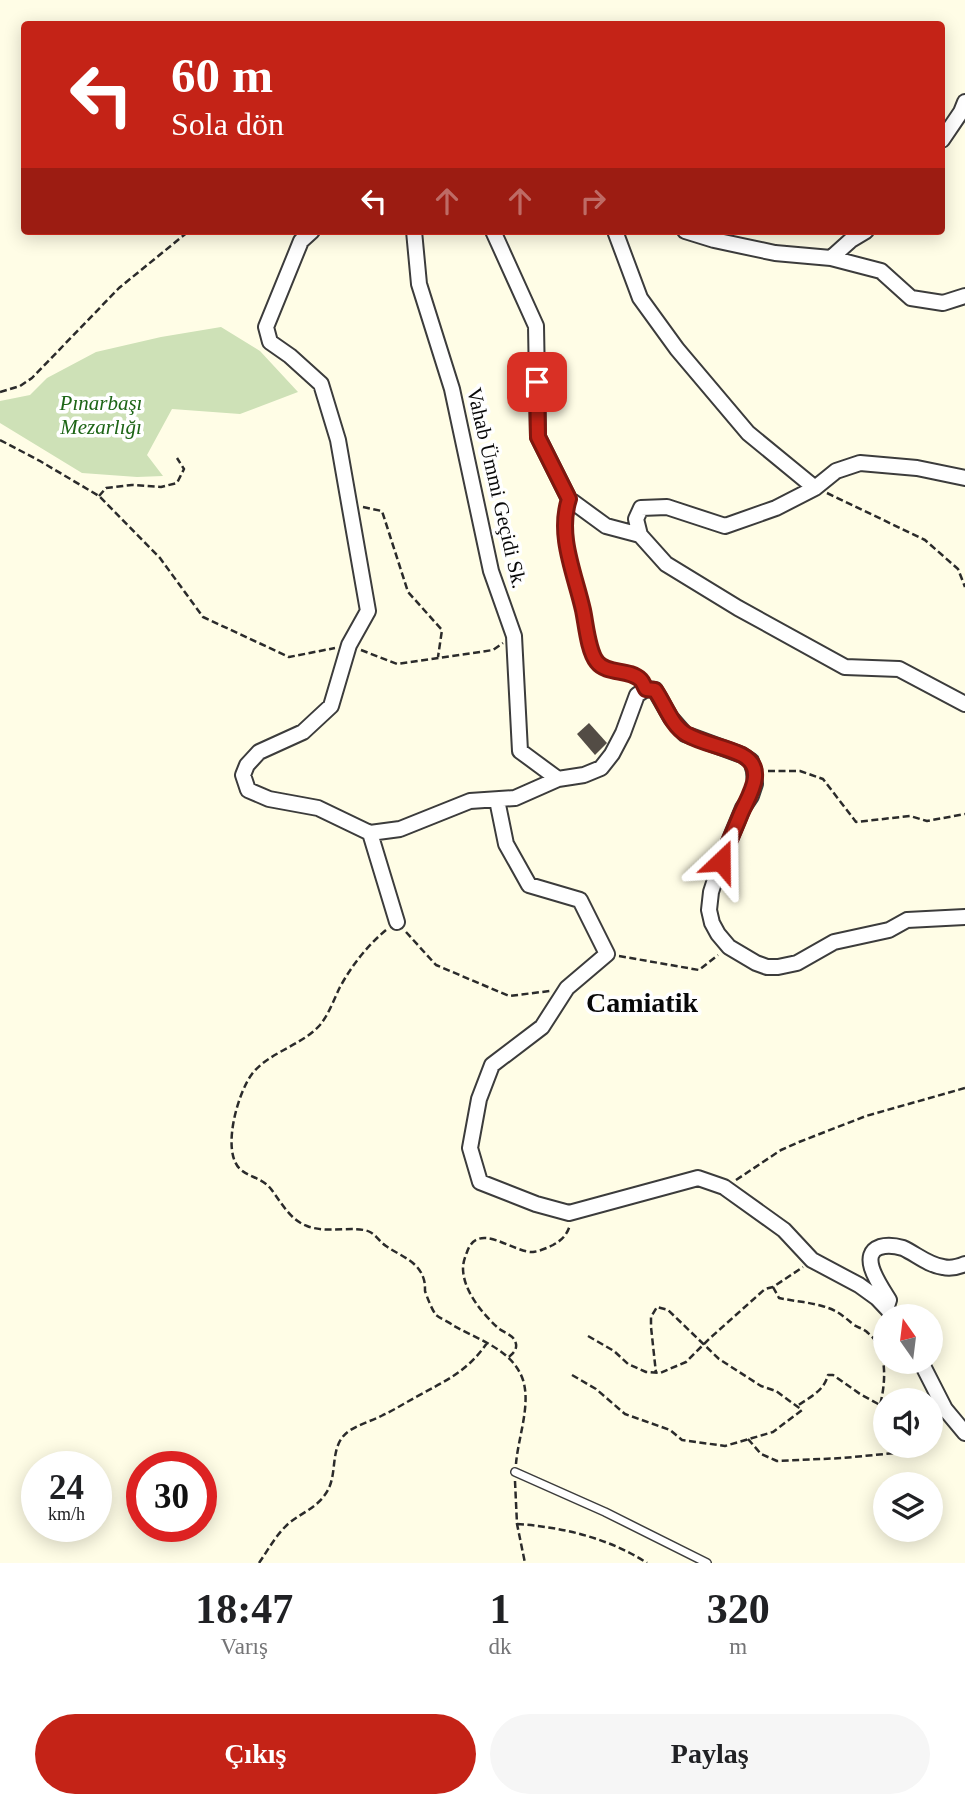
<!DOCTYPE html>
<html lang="tr">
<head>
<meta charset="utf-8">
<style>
  body { margin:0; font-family:Georgia,serif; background:#f6f6f6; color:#202124; height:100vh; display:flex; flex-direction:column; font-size:26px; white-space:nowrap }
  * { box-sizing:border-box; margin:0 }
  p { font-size:23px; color:#757577 }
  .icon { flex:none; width:38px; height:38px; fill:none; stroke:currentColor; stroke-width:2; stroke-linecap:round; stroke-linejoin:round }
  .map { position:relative; height:1563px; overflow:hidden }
  .panel { display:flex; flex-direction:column; background:#fff; flex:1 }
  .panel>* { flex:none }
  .guide { position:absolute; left:21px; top:21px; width:924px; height:214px; border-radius:7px; box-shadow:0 4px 18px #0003; background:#c42317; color:#fff; overflow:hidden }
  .needle { width:46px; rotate:346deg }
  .fabs { position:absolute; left:873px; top:1304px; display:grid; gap:14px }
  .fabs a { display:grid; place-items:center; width:70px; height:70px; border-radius:50%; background:#fff; box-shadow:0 4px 18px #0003; font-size:35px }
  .speed { position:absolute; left:21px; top:1451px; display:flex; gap:14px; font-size:35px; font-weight:700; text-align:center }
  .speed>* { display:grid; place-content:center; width:91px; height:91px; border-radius:50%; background:#fff; box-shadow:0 4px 18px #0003; line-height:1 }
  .speed small { font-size:18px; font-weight:400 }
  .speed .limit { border:10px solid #d22; background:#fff; color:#111 }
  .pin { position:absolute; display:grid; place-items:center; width:60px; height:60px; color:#fff; margin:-30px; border-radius:14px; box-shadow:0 4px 10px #0006 }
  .me { position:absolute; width:77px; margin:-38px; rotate:23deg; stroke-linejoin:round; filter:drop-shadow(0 0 5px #0008) }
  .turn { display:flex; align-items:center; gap:24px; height:147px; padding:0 35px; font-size:32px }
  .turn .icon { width:91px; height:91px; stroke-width:2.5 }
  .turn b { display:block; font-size:49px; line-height:60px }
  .lanes { display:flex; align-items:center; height:66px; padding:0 35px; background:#0003; justify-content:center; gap:35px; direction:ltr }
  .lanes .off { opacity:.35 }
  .eta { display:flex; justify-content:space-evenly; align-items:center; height:119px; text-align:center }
  .eta b { font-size:42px; font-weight:600; line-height:49px }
  .primary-button { display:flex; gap:14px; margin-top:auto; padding:14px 35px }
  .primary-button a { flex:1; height:80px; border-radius:42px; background:#c42317; color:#fff; font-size:28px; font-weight:600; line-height:80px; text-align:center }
  .primary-button a+a { background:#f6f6f6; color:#202124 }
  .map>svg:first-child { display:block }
</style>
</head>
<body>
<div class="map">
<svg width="965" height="1563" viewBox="0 0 965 1563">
  <rect width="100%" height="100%" fill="#fffde6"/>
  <path fill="#cee1b7" d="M 221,327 L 260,351 L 298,392 L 240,414 L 172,409 L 147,455 L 163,476 L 137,477 L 82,473 L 0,423 L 0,401 L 30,395 L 47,378 L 96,352 L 161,337 Z"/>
  <path fill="#534c45" d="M 589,723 L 607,743 L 595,755 L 577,734 Z"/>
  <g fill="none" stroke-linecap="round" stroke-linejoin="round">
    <g stroke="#3c3c3c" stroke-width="10">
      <path id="lane" d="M 569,499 C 557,536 575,574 583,610 C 586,624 588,650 597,662 C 607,675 629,668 641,680 C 643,682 644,686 646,689
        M 515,1472 L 605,1512 L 707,1563"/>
    </g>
    <g stroke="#3c3c3c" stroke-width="18">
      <path id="street" d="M 942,140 L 961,112 L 965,102
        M 312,231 L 301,241 L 266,327 L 270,342 L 290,356 L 321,384 L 338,440 L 368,611 L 349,645 L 331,706 L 303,732 L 259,752 L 247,765 L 243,775 L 248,790 L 269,799 L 318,808 L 370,833 L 400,829 L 470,801 L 515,798 L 558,779 L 584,775 L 601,768 L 612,754 L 623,733 L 637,695 L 646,689 L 655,690 L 671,718 L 685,734 L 742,755 L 751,761 L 754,771 L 755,784 L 751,796 L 743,808 L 721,861 L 711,892 L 709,910 L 712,923 L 718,934 L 729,947 L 756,963 L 767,967 L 778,967 L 797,963 L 834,942 L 889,930 L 907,920 L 965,917
        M 414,231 L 419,284 L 452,389 L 491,571 L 514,636 L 520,751 L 558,779
        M 493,231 L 536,326 L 538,437 L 569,499 L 606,526 L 640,535
        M 615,231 L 640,298 L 677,349 L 748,433 L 815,488
        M 685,231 L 714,240 L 775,253 L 831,258 L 881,271 L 911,298 L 943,303 L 965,296
        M 831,258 L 851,240 L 866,231
        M 965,478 L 917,468 L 860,463 L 836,471 L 815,488 L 776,508 L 725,526 L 667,507 L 641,508 L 636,519 L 640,535 L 666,564 L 738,608 L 845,667 L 899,669 L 965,704
        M 497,800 L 506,844 L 529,885 L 580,900 L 607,954 L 567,988 L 542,1027 L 492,1065 L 479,1099 L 470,1148 L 480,1182 L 536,1204 L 569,1213 L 698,1178 L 724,1187 L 784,1230 L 812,1260 L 859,1285 L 877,1298 L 894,1316
        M 370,833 L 397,922
        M 887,1306 L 889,1300 C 882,1288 857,1255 880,1247 C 887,1245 896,1246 903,1248 C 916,1254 928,1265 943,1267 C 951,1269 958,1267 965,1264
        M 921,1362 L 945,1409 L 965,1433"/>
    </g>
    <path stroke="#2b2b2b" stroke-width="2.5" stroke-dasharray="7 3.5" stroke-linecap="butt" d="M 0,392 L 20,386 L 32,378 L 119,288 L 189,231
      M 0,440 L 40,461 L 99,496 L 160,558 L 203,617 L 289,657 L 335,648
      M 827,493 L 925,540 L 958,569 L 965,587
      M 99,496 L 106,488 L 132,485 L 161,487 L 177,483 L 184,469 L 177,458
      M 363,507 L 382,511 L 408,592 L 442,630 L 438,657
      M 361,650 L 397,664 L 493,650 L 503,643
      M 768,771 L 800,771 L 823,779 L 856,822 L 910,816 L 927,821 L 965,814
      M 386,930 C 367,946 352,965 340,987 C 334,999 329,1014 320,1025 C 301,1046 269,1052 252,1074 C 238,1092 221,1151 240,1169 C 250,1178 261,1177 271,1189 C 281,1202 290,1220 307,1226 C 327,1234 356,1225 370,1232 C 376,1235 380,1242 386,1246 C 400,1256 419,1261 424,1280 C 425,1284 425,1287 425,1291 C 427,1297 432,1310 436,1315 C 441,1319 449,1322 454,1326 C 479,1340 513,1350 523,1380 C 531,1405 518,1438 516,1464
      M 406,932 L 436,965 L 509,996 L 550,991
      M 619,956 L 699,970 L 718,955
      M 736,1180 L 781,1150 L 799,1142 L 866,1116 L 965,1088
      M 773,1287 L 779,1298 C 793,1301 808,1302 822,1306 C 837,1310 842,1315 854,1325 C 859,1328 864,1329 868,1333 C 888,1349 886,1382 880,1405 L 860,1394 L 833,1375 L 828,1375 C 824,1391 810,1397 797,1406
      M 588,1336 L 614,1351 L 628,1364 L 646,1372 L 660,1373 L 686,1362 L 709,1339 L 765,1289 L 773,1287 L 803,1267
      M 509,1357 C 513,1353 517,1350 516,1344 C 514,1334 503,1333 497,1327 C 481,1312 463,1290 463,1268 C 463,1263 465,1257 467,1252 C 478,1220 513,1253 533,1252 C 540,1251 547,1248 553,1245 C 562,1240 567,1235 570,1225
      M 572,1375 L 596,1389 L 625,1414 L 670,1430 L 682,1440 L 725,1446 L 773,1432 L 802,1410 L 776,1391 L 761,1386 L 719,1359 L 668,1310 L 657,1307 L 651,1317 L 651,1327 L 656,1373
      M 748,1439 L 761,1454 L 777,1461 L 843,1458 L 895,1453 L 915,1448 L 916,1446
      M 515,1481 L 517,1524 L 525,1563
      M 517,1524 C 562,1527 609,1538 647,1563
      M 259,1563 C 268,1550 276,1535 288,1524 C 302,1512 318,1508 328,1490 C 338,1471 329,1445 349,1431 C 359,1424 372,1421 383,1415 C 394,1410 405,1403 416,1397 C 445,1381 467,1372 487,1343"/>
    <use href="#lane" stroke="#fff" stroke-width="7"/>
    <use href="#street" stroke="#fff" stroke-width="14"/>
  </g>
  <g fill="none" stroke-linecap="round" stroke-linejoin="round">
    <g stroke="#7f170f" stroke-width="18">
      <path id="route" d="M 537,382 L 538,437 L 569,499 C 557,536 575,574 583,610 C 586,624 588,651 597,662 C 607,675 629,668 641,680 C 643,682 644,686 646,689 L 655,690 C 665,704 671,725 686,734 C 703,744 724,746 742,755 C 769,769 747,798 740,816 C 734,831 727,846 721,861"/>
    </g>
    <use href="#route" stroke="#c42317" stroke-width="12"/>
  </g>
  <g text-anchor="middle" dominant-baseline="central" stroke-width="7" stroke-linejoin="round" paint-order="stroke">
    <g font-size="21" font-style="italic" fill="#1d6516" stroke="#fff">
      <text x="101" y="403">Pınarbaşı<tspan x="101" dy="24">Mezarlığı</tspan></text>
    </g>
    <g font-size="21" fill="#090909" stroke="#fff">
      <text transform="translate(497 488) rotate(77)">Vahab Ümmi Geçidi Sk.</text>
    </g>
    <g font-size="28" font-weight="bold" fill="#090909" stroke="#fff">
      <text x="642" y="1002">Camiatik</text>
    </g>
  </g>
</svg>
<div class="fabs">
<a><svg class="needle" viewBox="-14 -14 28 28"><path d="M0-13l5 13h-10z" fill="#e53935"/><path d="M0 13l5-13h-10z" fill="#757577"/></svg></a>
<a><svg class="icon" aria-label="sound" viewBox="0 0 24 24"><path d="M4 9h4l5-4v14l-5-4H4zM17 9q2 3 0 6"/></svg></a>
<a><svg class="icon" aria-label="layers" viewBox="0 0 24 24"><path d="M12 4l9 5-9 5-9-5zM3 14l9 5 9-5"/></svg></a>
</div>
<div class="speed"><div>24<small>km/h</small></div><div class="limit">30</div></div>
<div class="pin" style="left:537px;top:382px;background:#d93025"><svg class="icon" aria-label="arrive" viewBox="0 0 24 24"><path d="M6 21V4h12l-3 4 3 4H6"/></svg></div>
<svg class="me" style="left:721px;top:861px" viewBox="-20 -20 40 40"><path d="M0-17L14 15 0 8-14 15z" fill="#c42317" stroke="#fff" stroke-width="4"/></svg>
<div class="guide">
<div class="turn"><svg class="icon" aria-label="left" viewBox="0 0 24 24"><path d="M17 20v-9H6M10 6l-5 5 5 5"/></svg><div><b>60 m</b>Sola dön</div></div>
<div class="lanes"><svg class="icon" aria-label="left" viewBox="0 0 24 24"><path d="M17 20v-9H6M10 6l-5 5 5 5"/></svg><svg class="icon off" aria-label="ahead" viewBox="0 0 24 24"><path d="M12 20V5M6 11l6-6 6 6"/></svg><svg class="icon off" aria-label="ahead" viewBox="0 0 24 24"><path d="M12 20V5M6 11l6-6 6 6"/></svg><svg class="icon off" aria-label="right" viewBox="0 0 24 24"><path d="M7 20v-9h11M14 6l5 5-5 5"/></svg></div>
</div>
</div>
<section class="panel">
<div class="eta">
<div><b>18:47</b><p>Varış</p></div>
<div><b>1</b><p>dk</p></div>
<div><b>320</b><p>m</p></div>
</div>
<div class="primary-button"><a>Çıkış</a><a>Paylaş</a></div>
</section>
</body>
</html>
